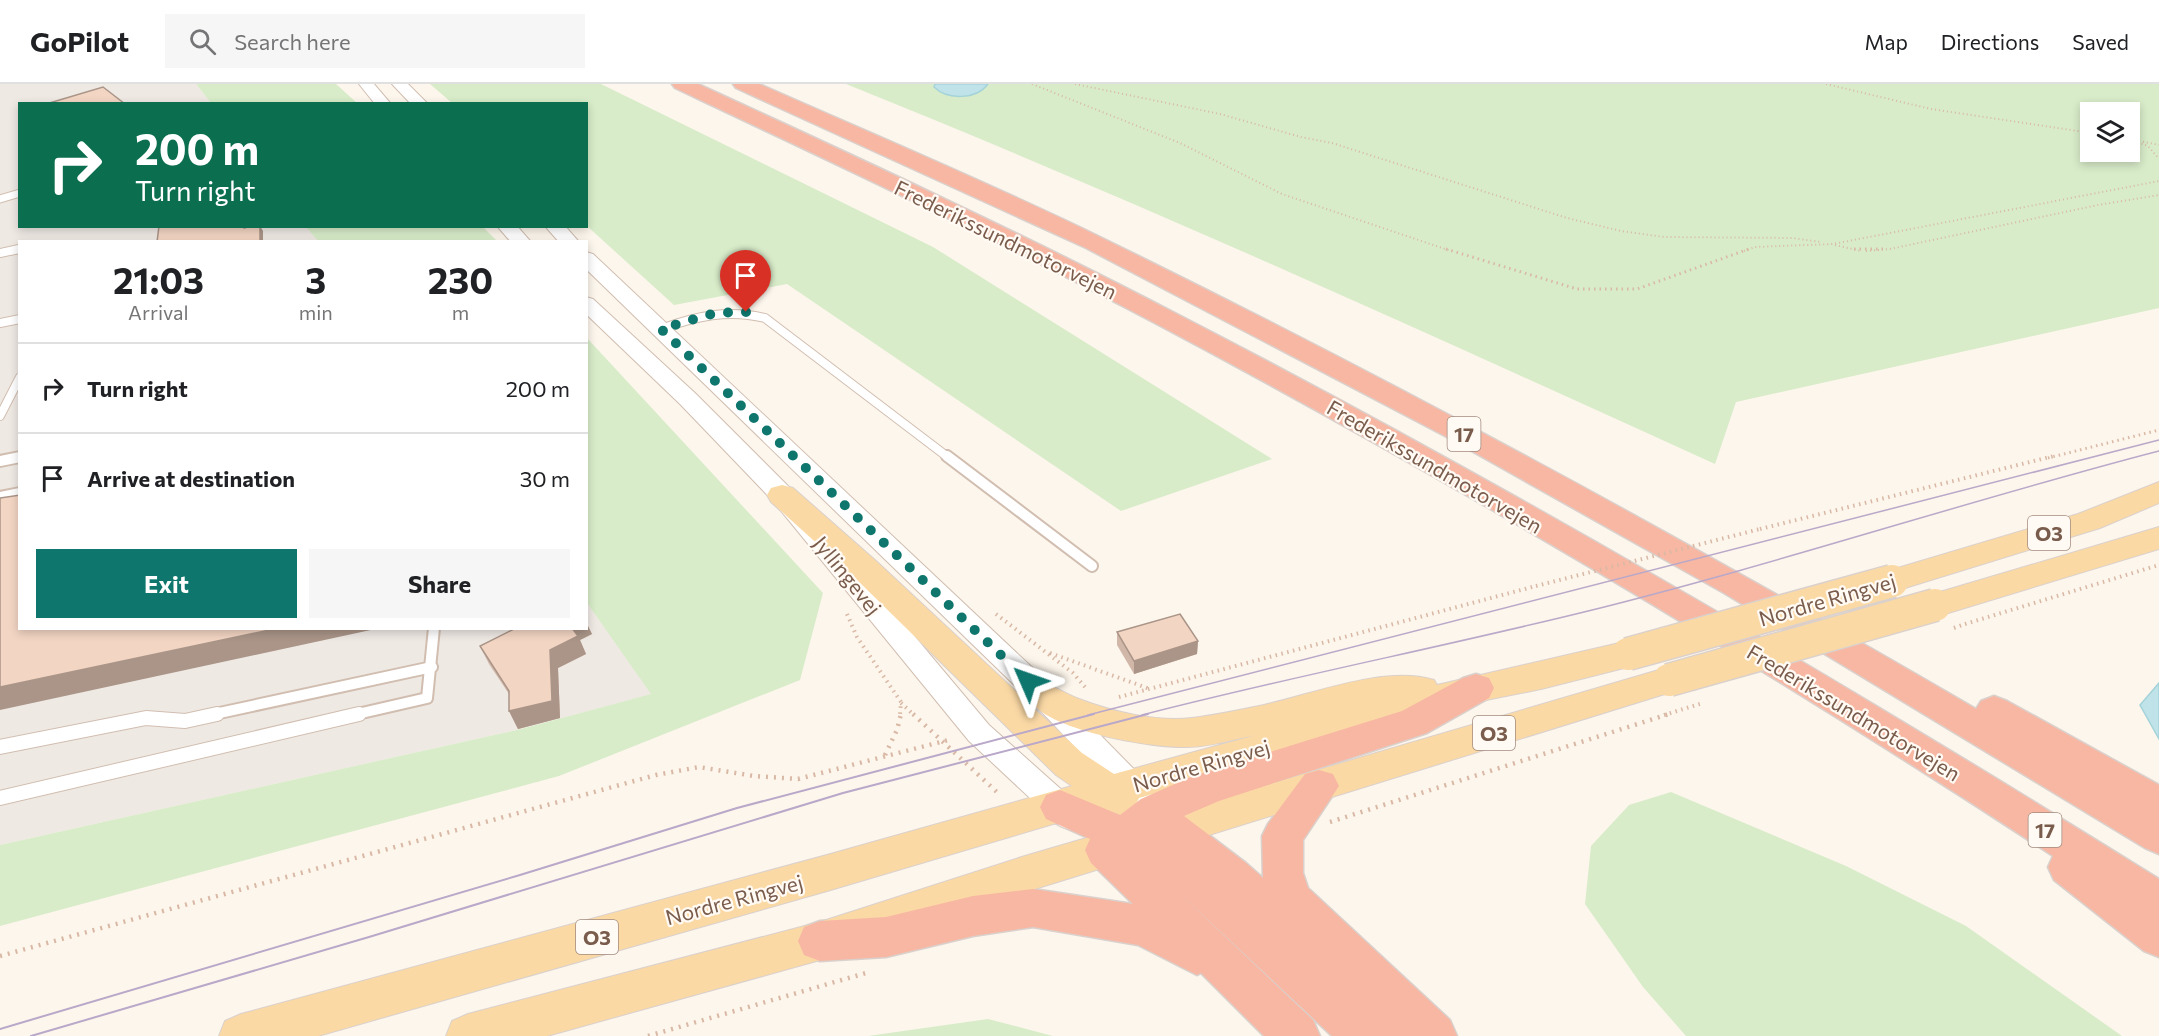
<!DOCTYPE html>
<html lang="en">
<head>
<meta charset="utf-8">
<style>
  body { margin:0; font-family:Commissioner,sans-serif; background:#f6f6f6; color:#202124; height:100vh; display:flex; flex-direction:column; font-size:22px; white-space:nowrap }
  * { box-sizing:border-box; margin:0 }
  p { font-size:20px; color:#757577 }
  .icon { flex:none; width:33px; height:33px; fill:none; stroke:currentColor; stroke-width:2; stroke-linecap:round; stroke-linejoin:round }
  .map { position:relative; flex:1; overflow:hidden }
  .details { position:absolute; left:18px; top:156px; width:570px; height:390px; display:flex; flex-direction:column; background:#fff; border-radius:0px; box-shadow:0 3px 9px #0003 }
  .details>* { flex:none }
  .guide { position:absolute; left:18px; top:18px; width:570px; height:126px; border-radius:0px; box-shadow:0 3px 9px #0003; background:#0b6e4f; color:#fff; overflow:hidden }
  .fabs { position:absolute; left:2080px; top:18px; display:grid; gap:12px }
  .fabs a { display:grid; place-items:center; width:60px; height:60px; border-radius:0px; background:#fff; box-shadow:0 3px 9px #0003; font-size:30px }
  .pin { position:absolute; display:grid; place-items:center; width:51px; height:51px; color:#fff; margin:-62px -26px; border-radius:50% 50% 50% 0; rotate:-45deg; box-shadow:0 0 6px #0007 }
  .pin .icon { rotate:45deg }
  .me { position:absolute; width:66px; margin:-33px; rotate:313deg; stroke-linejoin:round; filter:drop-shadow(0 0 4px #0008) }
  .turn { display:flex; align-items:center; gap:21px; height:126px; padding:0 18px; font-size:27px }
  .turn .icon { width:78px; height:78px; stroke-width:2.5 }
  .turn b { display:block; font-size:42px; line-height:51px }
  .eta { display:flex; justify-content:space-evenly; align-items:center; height:102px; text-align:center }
  .eta b { font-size:36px; font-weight:700; line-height:42px }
  .action { display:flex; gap:12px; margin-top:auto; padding:12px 18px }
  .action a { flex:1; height:69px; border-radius:0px; background:#0f766e; color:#fff; font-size:24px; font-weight:700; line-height:69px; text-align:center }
  .action a+a { background:#f6f6f6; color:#202124 }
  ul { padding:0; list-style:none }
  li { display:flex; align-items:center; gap:18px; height:90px; padding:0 18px; border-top:2px solid #e0e0e0 }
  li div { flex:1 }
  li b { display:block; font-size:22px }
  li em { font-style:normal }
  header { display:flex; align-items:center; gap:36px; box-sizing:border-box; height:84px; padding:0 30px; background:#fff; border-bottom:2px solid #e0e0e0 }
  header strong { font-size:28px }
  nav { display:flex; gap:33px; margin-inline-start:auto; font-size:21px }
  .search { width:420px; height:54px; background:#f6f6f6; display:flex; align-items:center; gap:15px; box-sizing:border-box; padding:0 21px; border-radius:0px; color:#757577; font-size:22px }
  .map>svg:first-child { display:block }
</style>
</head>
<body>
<header>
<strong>GoPilot</strong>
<div class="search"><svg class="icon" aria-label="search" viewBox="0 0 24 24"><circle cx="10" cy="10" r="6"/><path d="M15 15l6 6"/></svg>Search here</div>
<nav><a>Map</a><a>Directions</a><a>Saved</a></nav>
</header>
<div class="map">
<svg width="2159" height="952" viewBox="0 0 2159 952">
  <rect width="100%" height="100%" fill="#fdf6ec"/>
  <path fill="#efe9e4" d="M 0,0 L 196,0 L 211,19 L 20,20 L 20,142 L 306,142 L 318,157 L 20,158 L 20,544 L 586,544 L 587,519 L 652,610 L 521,645 L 0,761 Z"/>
  <path fill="#d8ecc9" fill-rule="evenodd" d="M 196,0 L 336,0 L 357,19 L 211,19 Z
    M 430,0 L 601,0 L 933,163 L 1272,375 L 1121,427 L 787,200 L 674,221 L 587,142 L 586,20 L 452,19 Z
    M 846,0 L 2159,0 L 2159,224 L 1736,318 L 1715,380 C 1427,249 1140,118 846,0 ZM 2091,28 L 2130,28 L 2130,68 L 2091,68 Z
    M 306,143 L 483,143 L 497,157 L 318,157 Z
    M 587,254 L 823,509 L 800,596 L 559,692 L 0,842 L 0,761 L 521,645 L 651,610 L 587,519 Z
    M 1671,708 L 1846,782 L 1966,842 L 2122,952 L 1686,952 L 1643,903 L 1585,820 L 1591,762 L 1629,721 Z
    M 988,935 L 1053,952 L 868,952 Z"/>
  <path fill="#bfe3e8" stroke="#a5d3da" stroke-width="1.5" d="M 935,0 L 988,0 C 976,16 947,16 934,3 Z
    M 2159,599 L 2159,655 L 2140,621 Z"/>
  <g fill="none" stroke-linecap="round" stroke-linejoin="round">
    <g stroke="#d1beb0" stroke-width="9">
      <path id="service-far3" d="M 0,115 L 20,109
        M 11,167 L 20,165"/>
    </g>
    <g stroke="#d1beb0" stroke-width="10">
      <path id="service-far2" d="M 0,169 L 19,165
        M 0,239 L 20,235
        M 661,245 C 696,232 728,225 765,234 L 949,374
        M 0,332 L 20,293
        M 17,374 L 20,373"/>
    </g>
    <g stroke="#d1beb0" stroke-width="14">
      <path id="service-far1" d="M 947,372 L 1092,482
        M 0,377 L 20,373
        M 0,413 L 20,409
        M 210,631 L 432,583
        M 353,631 L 427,614 L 434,544"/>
    </g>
    <g stroke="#d1beb0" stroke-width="16">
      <path id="service" d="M 0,663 L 146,634 L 185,637 L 217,630
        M 0,714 L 359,630"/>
    </g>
    <g stroke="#d1beb0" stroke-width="2">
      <path id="tertiary" d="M 359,0 L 374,0 L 391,20 L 375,20 Z
        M 392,0 L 408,0 L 428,20 L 411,20 Z
        M 497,142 L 517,142 L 531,158 L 511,158 Z
        M 545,142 L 565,142 L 579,158 L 559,158 Z
        M 586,168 L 593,170 L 1055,605 L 1178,730 L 1183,739 L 1178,748 L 1167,752 L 1156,748 L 1035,621 L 586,185 Z
        M 586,213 L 593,215 L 696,310 L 791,405 L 989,641 L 1082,724 L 1087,733 L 1082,742 L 1071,746 L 1060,742 L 969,657 L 773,417 L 680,320 L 586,230 Z"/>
    </g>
    <g stroke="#dad1cd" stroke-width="2">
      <path id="primary" d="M 2159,398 L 2159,419 L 2100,444 L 1892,508 L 1881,505 L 1876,497 L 1881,489 L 2078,430 Z
        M 782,401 L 793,404 L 876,477 L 1082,669 L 1114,690 L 1256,651 C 1234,655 1210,663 1187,663 C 1152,664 1046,647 1028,614 L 1034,604 L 1046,600 C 1058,604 1068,611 1079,615 C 1113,628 1156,638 1192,634 C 1216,631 1240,626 1264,621 C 1313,610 1385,581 1434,596 L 1437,601 L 1628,557 L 1640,561 L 1645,570 L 1640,579 L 1628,583 L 1541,605 L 1476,618 L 1139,714 L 1133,726 L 1120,731 L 1104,725 L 827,807 L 318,952 L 219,952 L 225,937 L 241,930 L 827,771 L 1072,702 L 1056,691 L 854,493 L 771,418 L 767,411 L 771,404 Z
        M 2159,443 L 2159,465 L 1935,533 L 1923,529 L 1919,521 L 1923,513 Z
        M 1669,583 L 1681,587 L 1686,596 L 1681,605 L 1025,808 L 820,876 L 547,952 L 446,952 L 452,937 L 468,930 L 820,838 L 1025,772 Z"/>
    </g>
    <g stroke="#dad1cd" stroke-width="3">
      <path id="motorway" d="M 672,0 L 698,0 C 857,73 1017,147 1173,228 C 1510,402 1837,594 2159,795 L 2159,873 L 2144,867 L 2054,796 L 2048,783 L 2053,772 C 1761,581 1461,401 1153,238 C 996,155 836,80 675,4 Z
        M 733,0 L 759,0 C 874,51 992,100 1104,155 C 1401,300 1691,459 1976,625 L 1981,617 L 1994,612 L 2007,617 L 2159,701 L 2159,770 L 2145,764 L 1724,509 L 1445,352 L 1086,164 L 736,4 Z
        M 1476,590 L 1489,594 L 1494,604 L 1489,614 L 1427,649 L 1219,717 L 1184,732 L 1246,779 L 1263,794 L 1262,752 L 1268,740 L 1305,690 L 1319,686 L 1333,690 L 1339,702 L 1303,756 L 1303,789 L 1308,804 L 1450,936 L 1457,952 L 1332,952 L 1176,806 L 1313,936 L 1320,952 L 1264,952 L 1201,889 L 1197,891 L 1138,861 L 1033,843 L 973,852 L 886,873 L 820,877 L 804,871 L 798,857 L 804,843 L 820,837 L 886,833 L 973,812 L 1033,805 L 1133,820 L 1091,779 L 1085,766 L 1090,755 L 1046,735 L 1040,723 L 1046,711 L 1060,706 L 1120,731 L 1141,715 L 1193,692 L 1402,627 L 1463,594 Z"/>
    </g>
    <path stroke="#d9b8a5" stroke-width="2" stroke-dasharray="1 3" stroke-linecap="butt" d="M 1032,0 L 1180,59 L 1282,110 L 1451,167
      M 1075,0 L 1220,30 L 1301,53 L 1332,59 L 1567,134 L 1621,147 L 1664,153 L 1792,154 L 1821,158
      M 1826,0 L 1931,25 L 2091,49
      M 2130,56 L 2148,62 L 2159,75
      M 2139,57 L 2159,61
      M 1835,161 L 1861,167
      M 1744,167 L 1755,163 L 1833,160 L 2159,97
      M 1866,167 L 1890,165 L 2098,121 L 2159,111"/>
    <path stroke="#d9b8a5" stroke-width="3" stroke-dasharray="1.5 4" stroke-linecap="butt" d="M 1446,165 L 1577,205 L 1637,205 L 1749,165
      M 1854,165 L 1887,165
      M 2048,374 L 2159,346"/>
    <path stroke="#d9b8a5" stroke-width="4" stroke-dasharray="1.5 4.5" stroke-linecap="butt" d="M 1760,445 L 2054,372
      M 847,530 L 857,553 L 901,618 L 900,631
      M 996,530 L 1073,589 L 1085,603
      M 1965,540 L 2159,481
      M 1050,569 L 1150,605
      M 1119,613 L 1536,502
      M 901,619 L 914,631
      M 1664,631 L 1703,619"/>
    <path stroke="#d9b8a5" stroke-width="4.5" stroke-dasharray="2 6" stroke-linecap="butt" d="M 913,630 L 999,710
      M 885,671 L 897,646 L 901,630
      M 1330,738 L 1669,630
      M 0,872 L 656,691 L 699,683 L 754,692 L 798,695 L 952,655
      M 648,952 L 866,889"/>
    <use href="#service-far3" stroke="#fff" stroke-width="7"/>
    <use href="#service-far2" stroke="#fff" stroke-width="8"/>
    <use href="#service-far1" stroke="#fff" stroke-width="10"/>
    <use href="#service" stroke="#fff" stroke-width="14"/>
    <use href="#tertiary" fill="#fff" fill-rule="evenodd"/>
    <use href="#primary" fill="#fbd9a5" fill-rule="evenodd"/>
    <use href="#motorway" fill="#f7b7a3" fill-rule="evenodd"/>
    <path stroke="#b9a8c9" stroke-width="1.5" d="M 1088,631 L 2159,356
      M 1142,631 C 1289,593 1438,564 1584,528 C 1778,480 1966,417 2159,367"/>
    <path stroke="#b9a8c9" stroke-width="2" d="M 0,945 L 520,791 L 737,724 L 1094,630
      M 31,952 L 369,853 L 843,709 L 1148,630"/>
    <g stroke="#dad1cd" stroke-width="35" stroke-linecap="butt">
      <path id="primary-bridge" d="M 1628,570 L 1892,497
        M 1669,596 L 1935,521"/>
    </g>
    <path stroke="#d9b8a5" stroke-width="4" stroke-dasharray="1.5 4.5" stroke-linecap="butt" d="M 1536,502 L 1760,445
      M 1954,544 L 1965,540"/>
    <use href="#primary-bridge" stroke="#fbd9a5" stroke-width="32"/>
  </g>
  <path fill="#d1b7a8" d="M 586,538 L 592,550 L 580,556 L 586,570 L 558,584 L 560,634 L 518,645 L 509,627 L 509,610 L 489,580 L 480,562 L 586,544 Z
    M 1117,548 L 1198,557 L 1197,570 L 1134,590 L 1117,561 Z"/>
  <path fill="#aa9588" d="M 260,142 L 263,147 L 263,158 L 260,158 Z
    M 586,538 L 592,550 L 580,556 L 586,570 L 558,584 L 560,634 L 518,645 L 509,627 L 550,566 L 571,544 L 586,544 Z
    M 279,544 L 380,544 L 0,626 L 0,603 Z
    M 1198,557 L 1197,570 L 1134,590 L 1134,577 Z"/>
  <path fill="#f3d5c3" stroke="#aa9588" stroke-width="1.5" d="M 103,3 L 125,20 L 46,20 Z
    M 159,142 L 244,142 L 244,144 L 252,142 L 260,142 L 260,158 L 157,158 Z
    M 20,411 L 20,544 L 279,544 L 0,603 L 0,414 Z
    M 1180,530 L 1198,557 L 1134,577 L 1117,548 Z
    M 516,544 L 572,544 L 578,552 L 550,566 L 552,617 L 509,627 L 509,607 L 480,562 Z"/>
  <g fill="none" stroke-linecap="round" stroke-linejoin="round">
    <path stroke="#0f766e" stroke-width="10" stroke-dasharray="0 18" d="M 746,228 L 715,229 L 661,245 L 1028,597"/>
  </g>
  <g text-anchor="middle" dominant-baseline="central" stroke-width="4.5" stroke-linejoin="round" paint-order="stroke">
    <g fill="#fffaf3" stroke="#a28b7f" stroke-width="1.5">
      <rect x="1447.5" y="333" width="33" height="34" rx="4.5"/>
      <rect x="2028" y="432" width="42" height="34" rx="4.5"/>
      <rect x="1473" y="632" width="42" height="34" rx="4.5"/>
      <rect x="2028.5" y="729" width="33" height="34" rx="4.5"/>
      <rect x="576" y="836" width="42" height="34" rx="4.5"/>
    </g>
    <g font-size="20" font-weight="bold" fill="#7a5c4d">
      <text x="1464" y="350">17</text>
      <text x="2049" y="449">O3</text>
      <text x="1494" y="649">O3</text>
      <text x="2045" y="746">17</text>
      <text x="597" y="853">O3</text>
    </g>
    <g font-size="21" fill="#7a5c4d" stroke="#fffaf3">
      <text transform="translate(1006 155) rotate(26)">Frederikssundmotorvejen</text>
      <text transform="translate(1435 382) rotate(30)">Frederikssundmotorvejen</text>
      <text transform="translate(848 491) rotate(51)">Jyllingevej</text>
      <text transform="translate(1827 515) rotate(-16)">Nordre Ringvej</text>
      <text transform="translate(1854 628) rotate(31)">Frederikssundmotorvejen</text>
      <text transform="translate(1201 681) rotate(-16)">Nordre Ringvej</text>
      <text transform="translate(734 815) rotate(-15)">Nordre Ringvej</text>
    </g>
  </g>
</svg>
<div class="fabs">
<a><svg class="icon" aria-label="layers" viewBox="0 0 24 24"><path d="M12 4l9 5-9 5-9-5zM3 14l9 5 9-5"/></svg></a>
</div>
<div class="pin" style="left:746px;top:228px;background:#d93025"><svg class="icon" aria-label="arrive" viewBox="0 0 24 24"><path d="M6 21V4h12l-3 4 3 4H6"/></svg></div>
<svg class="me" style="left:1028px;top:597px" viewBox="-20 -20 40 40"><path d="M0-17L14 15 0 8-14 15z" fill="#0f766e" stroke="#fff" stroke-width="4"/></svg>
<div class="guide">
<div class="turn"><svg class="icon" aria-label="right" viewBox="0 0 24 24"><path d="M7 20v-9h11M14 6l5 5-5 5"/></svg><div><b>200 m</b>Turn right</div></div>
</div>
<section class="details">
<div class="eta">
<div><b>21:03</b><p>Arrival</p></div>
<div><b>3</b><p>min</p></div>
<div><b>230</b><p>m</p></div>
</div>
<ul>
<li><svg class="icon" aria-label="right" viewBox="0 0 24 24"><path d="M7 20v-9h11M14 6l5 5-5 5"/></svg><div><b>Turn right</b></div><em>200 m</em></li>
<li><svg class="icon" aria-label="arrive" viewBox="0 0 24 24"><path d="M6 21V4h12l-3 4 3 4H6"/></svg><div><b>Arrive at destination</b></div><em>30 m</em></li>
</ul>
<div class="action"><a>Exit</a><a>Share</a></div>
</section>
</div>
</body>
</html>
